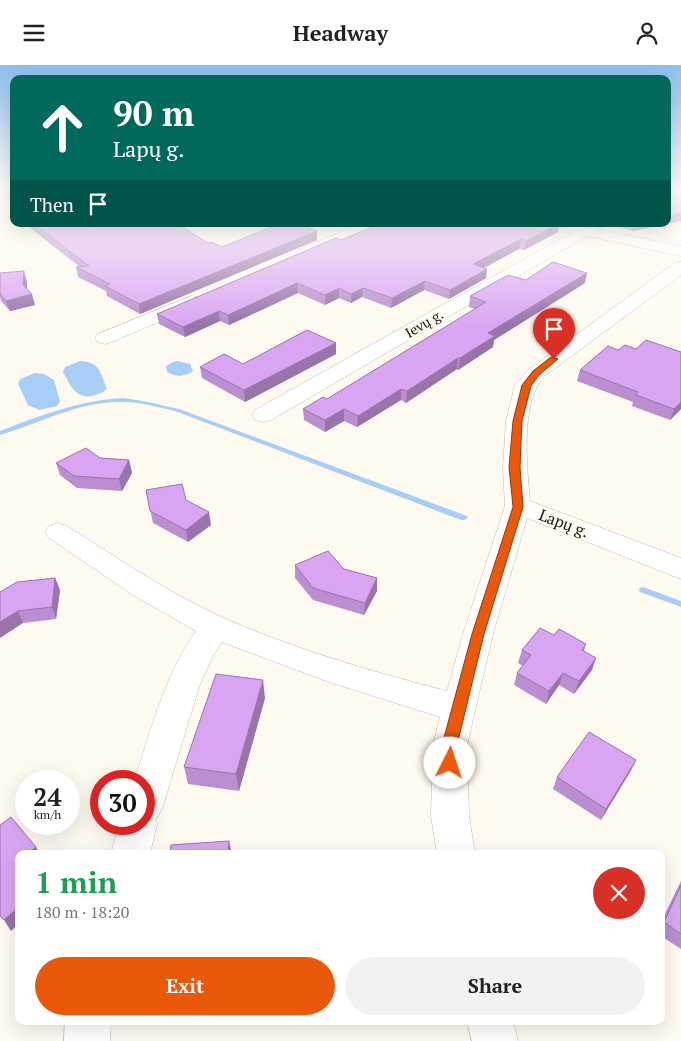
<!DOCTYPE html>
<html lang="en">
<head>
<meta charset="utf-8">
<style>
  body { margin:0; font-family:"PT Serif",serif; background:#f2f2f2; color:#202124; height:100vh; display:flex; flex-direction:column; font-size:19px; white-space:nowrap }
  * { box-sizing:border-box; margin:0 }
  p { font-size:16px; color:#757577 }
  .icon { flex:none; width:28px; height:28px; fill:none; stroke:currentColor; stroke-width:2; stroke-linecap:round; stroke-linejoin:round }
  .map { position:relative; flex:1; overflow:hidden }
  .drawer { position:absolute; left:15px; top:785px; width:650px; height:175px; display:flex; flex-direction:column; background:#fff; border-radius:10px; box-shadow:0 5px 20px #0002 }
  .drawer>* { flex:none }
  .top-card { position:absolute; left:10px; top:10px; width:661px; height:152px; border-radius:10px; box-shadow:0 5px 20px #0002; background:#00695c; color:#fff; overflow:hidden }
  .speed { position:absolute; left:15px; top:705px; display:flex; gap:10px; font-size:25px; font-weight:700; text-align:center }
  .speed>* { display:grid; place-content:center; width:65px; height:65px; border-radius:50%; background:#fff; box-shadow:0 5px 20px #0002; line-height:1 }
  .speed small { font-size:12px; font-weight:400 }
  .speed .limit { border:8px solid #d22; background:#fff; color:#111 }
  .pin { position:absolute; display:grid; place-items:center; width:42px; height:42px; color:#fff; margin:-51px -21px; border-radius:50% 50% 50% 0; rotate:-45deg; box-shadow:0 0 5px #0007 }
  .pin .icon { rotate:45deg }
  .me { position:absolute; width:55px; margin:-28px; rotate:4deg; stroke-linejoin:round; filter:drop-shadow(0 0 4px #0008) }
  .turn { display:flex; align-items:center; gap:18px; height:105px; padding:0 20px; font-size:22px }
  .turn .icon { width:65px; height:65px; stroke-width:2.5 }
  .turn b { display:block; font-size:35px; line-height:42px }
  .then { display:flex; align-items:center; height:48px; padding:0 20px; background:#0003; gap:10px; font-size:19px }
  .round { display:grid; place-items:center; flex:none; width:52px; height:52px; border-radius:26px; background:#f2f2f2 }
  .headline { display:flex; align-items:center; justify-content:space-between; height:85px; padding:0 20px }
  h1 { font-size:30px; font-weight:700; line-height:38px; color:#1e9e55 }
  .action { display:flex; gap:10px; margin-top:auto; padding:10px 20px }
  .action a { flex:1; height:58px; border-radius:30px; background:#ea580c; color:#fff; font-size:20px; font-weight:700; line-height:58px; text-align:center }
  .action a+a { background:#f2f2f2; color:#202124 }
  header { display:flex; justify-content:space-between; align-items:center; height:65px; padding:0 20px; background:#fff; font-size:22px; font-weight:700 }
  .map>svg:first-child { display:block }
</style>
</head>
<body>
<header><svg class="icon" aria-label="menu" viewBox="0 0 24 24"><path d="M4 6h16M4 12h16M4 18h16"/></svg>Headway<svg class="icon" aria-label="person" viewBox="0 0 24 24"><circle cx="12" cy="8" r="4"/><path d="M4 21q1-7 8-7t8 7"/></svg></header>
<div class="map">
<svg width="681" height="976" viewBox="0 0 681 976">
  <rect width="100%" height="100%" fill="#fffaef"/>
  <path fill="#a8cef8" d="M 80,296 C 100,297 100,307 107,324 C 103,328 98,329 92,331 C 75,334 70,319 63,307 L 65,302 Z
    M 178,296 L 190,299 L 193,306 C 186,312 175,312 167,307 L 166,301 L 173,297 Z
    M 35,308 L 44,309 L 54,315 L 60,337 L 57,341 L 39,345 L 28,340 L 18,319 L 20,314 Z"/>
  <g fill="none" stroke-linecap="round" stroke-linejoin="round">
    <path fill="#a8cef8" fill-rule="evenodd" d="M 123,333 L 143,336 L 179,344 L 467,451 L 468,453 L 464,455 L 461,455 L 175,346 C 158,342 140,337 122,337 C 80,336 40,358 0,370 L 0,366 C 39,351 81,335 123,333 Z
      M 643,522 L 681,536 L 681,542 L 640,527 L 639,525 L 640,523 Z"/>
    <g stroke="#c2bdb3" stroke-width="1">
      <path id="minor" d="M 360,159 L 380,159 L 377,162 L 310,191 L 298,191 L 296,188 L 298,185 Z
        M 542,159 L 571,159 L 681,181 L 681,191 L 587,171 L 271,355 L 263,357 L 255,355 L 252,350 L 255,345 L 571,168 L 545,162 Z
        M 681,197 L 681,210 L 543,312 C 520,341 527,401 530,436 L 681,493 L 681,514 L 527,453 L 493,569 L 467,680 L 469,751 L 475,789 L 437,789 L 431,751 L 433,680 L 440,652 L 329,617 L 222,577 L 213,591 L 199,622 L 163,741 L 157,753 L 155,754 L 157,759 L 150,789 L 111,789 L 119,759 L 144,759 L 144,716 L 134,716 C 151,666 165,609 196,566 L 133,530 L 49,473 L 45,467 L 49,461 L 58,458 L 67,461 C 116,492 164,525 217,550 C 290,583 370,606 447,626 L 463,569 L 505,441 L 503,402 L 506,356 L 515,320 L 529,304 L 675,198 Z
        M 191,231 L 197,232 L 200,236 L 197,240 L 112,277 L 105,279 L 98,277 L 95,273 L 98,269 Z
        M 65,956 L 111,956 L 110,976 L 64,976 Z
        M 467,956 L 513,956 L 518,976 L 472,976 Z"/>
    </g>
    <g stroke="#c2bdb3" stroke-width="1">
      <path id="major" d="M 0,124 L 14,124 L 14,128 L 0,130 Z"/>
    </g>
    <use href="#minor" fill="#fff" fill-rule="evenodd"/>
    <use href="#major" fill="#fff" fill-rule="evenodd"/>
  </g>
  <path fill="#bb8ed1" d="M 2,124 L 14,124 L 14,150 L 12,149 L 10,140 L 14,140 L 4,131 Z
    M 25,159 L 178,159 L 208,178 L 222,182 L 317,166 L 317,175 L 140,249 L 107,231 L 106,226 L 78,212 L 76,202 L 80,202 Z
    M 500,159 L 559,159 L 558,167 L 524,185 L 519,184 L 484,203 L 486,213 L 449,234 L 424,225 L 391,243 L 362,232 L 351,238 L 339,233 L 325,240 L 298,228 L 229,260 L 220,256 L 185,272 L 159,259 L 157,249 L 341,175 L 493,162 Z
    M 591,159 L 667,159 L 632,166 L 612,159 L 601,163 L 591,161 Z
    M 0,208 L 27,217 L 27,224 L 35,240 L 10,246 L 1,236 L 0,232 Z
    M 526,215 L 585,218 L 494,275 L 493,282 L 458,305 L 457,304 L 406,338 L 401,335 L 357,362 L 344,356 L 325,367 L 304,355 L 303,344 L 327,334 L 475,244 L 469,242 L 470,231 Z
    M 618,285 L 681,344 L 670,355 L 632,341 L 633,337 L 577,316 L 580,305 Z
    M 336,289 L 245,337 L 202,313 L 200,302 L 243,299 Z
    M 100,393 L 129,395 L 132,408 L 122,426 L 77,423 L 60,410 L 56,398 Z
    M 146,425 L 186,435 L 211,460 L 188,477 L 153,458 Z
    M 295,500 L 344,504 L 377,513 L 377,526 L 364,550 L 313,535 L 295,513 Z
    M 55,513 L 60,525 L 56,554 L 23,558 L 0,527 Z
    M 554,570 L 586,579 L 584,586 L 592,605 L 574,629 L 559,620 L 546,639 L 514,620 L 517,608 L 523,601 L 518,598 L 522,585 Z
    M 265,633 L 239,726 L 188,719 L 184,702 Z
    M 636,695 L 630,707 L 601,755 L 553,724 L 557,712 Z
    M 681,816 L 681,884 L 661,871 L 661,857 Z"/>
  <path fill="#9874aa" d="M 681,148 L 681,156 L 668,159 L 668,151 Z
    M 558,159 L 559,159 L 558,167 L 524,185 L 526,176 Z
    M 602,159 L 612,159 L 601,163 Z
    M 634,159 L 667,159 L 632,166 Z
    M 317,166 L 317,175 L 140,249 L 139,239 Z
    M 521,174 L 519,184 L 472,209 L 473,199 Z
    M 487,204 L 486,213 L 449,234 L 450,225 Z
    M 24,206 L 27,217 L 26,230 L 23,220 Z
    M 587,208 L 585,218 L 494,275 L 493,282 L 458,305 L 460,293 L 488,268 Z
    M 425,216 L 424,225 L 391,243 L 392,233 Z
    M 297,218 L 298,228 L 229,260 L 228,250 Z
    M 339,223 L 339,233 L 325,240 L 325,230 Z
    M 363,223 L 362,232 L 351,238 L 351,229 Z
    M 32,229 L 35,240 L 10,246 L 6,236 Z
    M 219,246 L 220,256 L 185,272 L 183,262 Z
    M 336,278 L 336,289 L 245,337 L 244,325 Z
    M 458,293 L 457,304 L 406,338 L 407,326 Z
    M 401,324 L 401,335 L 357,362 L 358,351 Z
    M 681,337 L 681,344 L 670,355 L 674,344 Z
    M 344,344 L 344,356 L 325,367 L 325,355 Z
    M 129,395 L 132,408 L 122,426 L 119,414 Z
    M 209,447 L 211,460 L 188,477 L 186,465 Z
    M 55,513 L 60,525 L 56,554 L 52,542 Z
    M 377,513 L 377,526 L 364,550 L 365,538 Z
    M 18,546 L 23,558 L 0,573 L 0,557 Z
    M 596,593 L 592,605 L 574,629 L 579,616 Z
    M 563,608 L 559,620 L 546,639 L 549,626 Z
    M 263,615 L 265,633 L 239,726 L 236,709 Z
    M 636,695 L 630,707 L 601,755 L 606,744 Z
    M 229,776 L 232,789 L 228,789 Z
    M 36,782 L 40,789 L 27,789 Z
    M 19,842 L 19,859 L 11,866 L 4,855 Z"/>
  <path fill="#d9a5f3" stroke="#9874aa" d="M 3,124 L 14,124 L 14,133 Z
    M 668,124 L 681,124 L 681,148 L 668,151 Z
    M 34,159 L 178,159 L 208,178 L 211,177 L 222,182 L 279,159 L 299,159 L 317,166 L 139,239 L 105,221 L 110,219 L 76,202 L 89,201 Z
    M 380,159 L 484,159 L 493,162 L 500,159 L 558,159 L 526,176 L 521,174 L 473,199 L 487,204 L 450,225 L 425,216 L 392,233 L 363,223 L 351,229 L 339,223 L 325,230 L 297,218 L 228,250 L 219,246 L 183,262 L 157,249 L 336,173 L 341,175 Z
    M 553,197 L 587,208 L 488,268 L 495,271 L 460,293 L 458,293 L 407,326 L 401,324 L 358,351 L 344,344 L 325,355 L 303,344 L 323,332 L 327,334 L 486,237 L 470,231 L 508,210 L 526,215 Z
    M 24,206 L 23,220 L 32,229 L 6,236 L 0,228 L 0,208 Z
    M 307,265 L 336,278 L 244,325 L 200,302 L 224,289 L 243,299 Z
    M 646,275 L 681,287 L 681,337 L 674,344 L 636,330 L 638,327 L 580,305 L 608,281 L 618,285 L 625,280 L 636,284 Z
    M 86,383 L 100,393 L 129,395 L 119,414 L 74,411 L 56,398 Z
    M 182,419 L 186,435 L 209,447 L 186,465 L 150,446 L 146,425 Z
    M 328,486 L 344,504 L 377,513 L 365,538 L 313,523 L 295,500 Z
    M 55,513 L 52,542 L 18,546 L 0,557 L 0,527 L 17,517 Z
    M 540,563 L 554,570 L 559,564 L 586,579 L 582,585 L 596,593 L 579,616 L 563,608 L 549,626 L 517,608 L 531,590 L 522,585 Z
    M 216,609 L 263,615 L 236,709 L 184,702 Z
    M 589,667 L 636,695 L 606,744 L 557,712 Z
    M 11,752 L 36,782 L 27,789 L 19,789 L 19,842 L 4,855 L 0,851 L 0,760 Z
    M 229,776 L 228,789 L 170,789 L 171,780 Z
    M 681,820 L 681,869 L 664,857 Z"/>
  <linearGradient id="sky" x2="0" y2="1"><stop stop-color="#8ebeee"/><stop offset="0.48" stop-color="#fffdf8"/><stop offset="1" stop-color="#fffdf8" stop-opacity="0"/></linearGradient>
  <rect width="681" height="261" fill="url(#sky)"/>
  <path fill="#ea580c" stroke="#983908" d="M 551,292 L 558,294 L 539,310 L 531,321 L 522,356 L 520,402 L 523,442 L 484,569 L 457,680 L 457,698 L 455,702 L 450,704 L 444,702 L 442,698 L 442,680 L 472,569 L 513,442 L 509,402 L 513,356 L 522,320 L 533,306 Z"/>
  <g text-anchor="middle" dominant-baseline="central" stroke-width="4" stroke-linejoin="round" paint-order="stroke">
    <g font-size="14" fill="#181613" stroke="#fffaef">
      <text transform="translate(424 258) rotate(-30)">Ievų g.</text>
    </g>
    <g font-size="16" fill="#181613" stroke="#fffaef">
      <text transform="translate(564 458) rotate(21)">Lapų g.</text>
    </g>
  </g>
</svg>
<div class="speed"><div>24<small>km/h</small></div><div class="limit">30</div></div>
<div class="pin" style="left:554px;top:294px;background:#d93025"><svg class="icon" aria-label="arrive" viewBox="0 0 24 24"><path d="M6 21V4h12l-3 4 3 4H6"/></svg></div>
<svg class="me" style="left:450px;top:698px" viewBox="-20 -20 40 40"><circle r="19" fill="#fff"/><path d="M0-13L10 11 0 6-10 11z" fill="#ea580c"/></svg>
<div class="top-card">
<div class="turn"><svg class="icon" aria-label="ahead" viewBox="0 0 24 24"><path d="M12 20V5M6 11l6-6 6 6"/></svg><div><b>90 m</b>Lapų g.</div></div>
<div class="then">Then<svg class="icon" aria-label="arrive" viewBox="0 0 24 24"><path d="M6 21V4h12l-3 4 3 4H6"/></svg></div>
</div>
<section class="drawer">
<div class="headline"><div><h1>1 min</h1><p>180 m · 18:20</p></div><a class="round" style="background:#d93025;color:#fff"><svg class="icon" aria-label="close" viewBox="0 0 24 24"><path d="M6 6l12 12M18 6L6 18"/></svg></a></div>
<div class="action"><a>Exit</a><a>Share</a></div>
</section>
</div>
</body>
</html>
